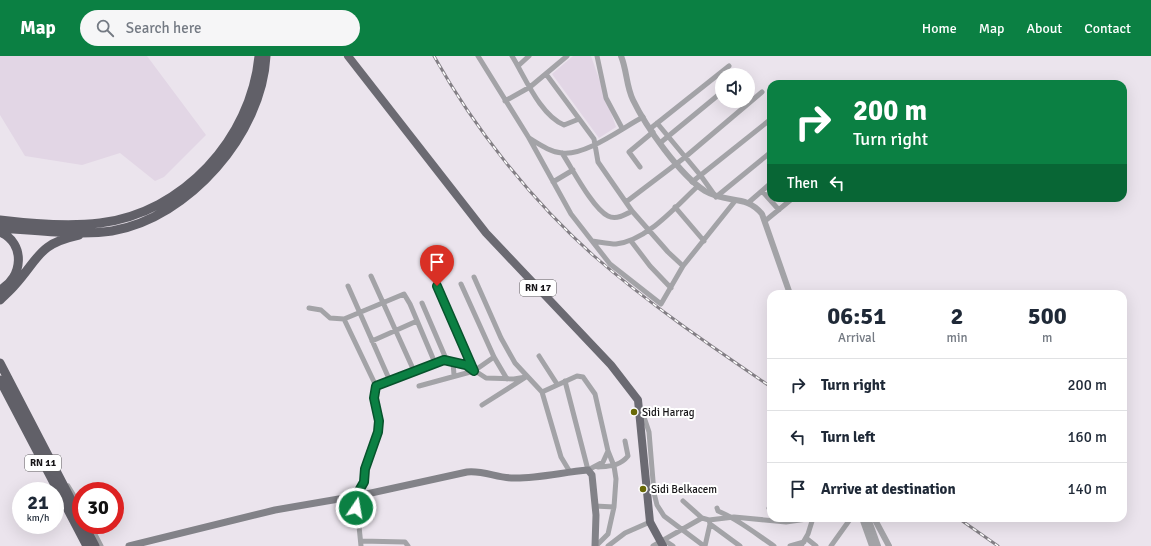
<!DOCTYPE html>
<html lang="en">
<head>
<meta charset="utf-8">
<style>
  body { margin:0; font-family:Signika,sans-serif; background:#f6f6f7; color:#1f2937; height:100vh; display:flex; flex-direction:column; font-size:15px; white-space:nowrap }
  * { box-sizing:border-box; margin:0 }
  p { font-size:13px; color:#747a83 }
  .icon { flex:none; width:22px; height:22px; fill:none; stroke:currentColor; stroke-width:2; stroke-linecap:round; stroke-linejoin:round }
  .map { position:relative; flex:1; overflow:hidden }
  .side { position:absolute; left:767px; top:234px; width:360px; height:232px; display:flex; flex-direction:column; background:#fff; border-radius:12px; box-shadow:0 4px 16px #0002 }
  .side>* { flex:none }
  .banner { position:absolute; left:767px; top:24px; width:360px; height:122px; border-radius:12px; box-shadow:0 4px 16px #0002; background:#0b8043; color:#fff; overflow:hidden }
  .controls { position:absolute; left:715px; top:12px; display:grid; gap:8px }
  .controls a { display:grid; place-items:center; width:40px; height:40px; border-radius:50%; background:#fff; box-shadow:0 4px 16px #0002; font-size:20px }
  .speed { position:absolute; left:12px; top:426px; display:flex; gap:8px; font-size:20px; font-weight:700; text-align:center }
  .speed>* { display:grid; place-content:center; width:52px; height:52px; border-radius:50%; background:#fff; box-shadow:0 4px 16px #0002; line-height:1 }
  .speed small { font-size:10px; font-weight:400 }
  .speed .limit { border:6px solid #d22; background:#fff; color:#111 }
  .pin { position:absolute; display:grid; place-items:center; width:34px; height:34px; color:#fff; margin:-41px -17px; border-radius:50% 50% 50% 0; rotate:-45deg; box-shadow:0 0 4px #0007 }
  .pin .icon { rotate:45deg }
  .me { position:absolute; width:44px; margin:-22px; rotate:12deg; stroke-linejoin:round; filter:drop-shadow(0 0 3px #0008) }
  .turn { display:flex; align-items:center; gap:14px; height:84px; padding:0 20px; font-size:18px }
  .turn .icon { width:52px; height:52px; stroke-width:2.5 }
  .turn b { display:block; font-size:28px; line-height:34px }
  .then { display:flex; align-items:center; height:38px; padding:0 20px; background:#0003; gap:8px; font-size:15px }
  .eta { display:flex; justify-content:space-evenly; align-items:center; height:68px; text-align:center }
  .eta b { font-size:24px; font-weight:800; line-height:28px }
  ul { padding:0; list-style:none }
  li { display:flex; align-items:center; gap:12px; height:52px; padding:0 20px; border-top:1px solid #e0e1e3 }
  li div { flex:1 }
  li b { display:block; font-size:15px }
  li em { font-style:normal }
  header { display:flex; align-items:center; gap:24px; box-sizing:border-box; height:56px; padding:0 20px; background:#0b8043; color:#fff }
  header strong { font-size:19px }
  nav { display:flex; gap:22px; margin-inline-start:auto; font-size:14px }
  .search { width:280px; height:36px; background:#f6f6f7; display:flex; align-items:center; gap:10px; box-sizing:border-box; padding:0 14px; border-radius:22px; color:#747a83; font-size:15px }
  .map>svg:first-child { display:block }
</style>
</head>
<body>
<header>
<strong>Map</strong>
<div class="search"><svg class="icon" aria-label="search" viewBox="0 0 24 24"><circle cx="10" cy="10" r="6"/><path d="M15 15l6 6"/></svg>Search here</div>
<nav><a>Home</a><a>Map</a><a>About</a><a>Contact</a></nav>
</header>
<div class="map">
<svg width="1151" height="490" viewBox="0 0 1151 490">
  <rect width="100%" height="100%" fill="#ebe4ed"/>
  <path fill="#e2d6e5" d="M 0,0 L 147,0 L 206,79 L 164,121 L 155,125 L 120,97 L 82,109 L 25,100 L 0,59 Z
    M 573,0 L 591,0 L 616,71 L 599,82 L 552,18 Z"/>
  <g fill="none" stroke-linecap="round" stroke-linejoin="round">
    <path stroke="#a3a3a7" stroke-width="5" d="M 478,0 L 529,82 L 571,158 L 592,185 C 600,186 609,188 616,188 C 647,185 676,150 698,130
      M 512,0 C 525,21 540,59 564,69 L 579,63
      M 597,0 L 606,42 L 622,72
      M 518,10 L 529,0
      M 546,18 L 594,83 L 598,106 L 632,155 L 668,196 L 683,210
      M 505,45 L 530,31 L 567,0
      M 657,67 L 701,120 L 716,141 L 771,96
      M 651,72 L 729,10
      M 529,82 C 539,88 550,96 562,97 C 586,100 622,72 643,61
      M 660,87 L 722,36
      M 562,97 C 572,112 593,153 608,160 C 616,164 625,159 632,155
      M 640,111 L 629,96 L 653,76
      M 553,126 L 573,114
      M 692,126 L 771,63
      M 762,135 L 779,154
      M 626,146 L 684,102 L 762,36
      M 748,147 L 771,127
      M 675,151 L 704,185
      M 765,165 L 793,142
      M 592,185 L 610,208 L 661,248 L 683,210 L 735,145
      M 631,185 L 650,210 L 671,232
      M 371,220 L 414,315
      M 474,221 L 501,282 L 515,307 L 542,336 L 561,401 L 570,416
      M 461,228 L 494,301 L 507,323
      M 348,230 L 390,325
      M 437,230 L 473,314
      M 422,247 L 447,305
      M 309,252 L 321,254 L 330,262 L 344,263 L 404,238 L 410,248 L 435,307
      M 344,263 L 376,330 L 444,304 L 466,309 L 486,322 L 514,323 L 526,321 L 482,349
      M 372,285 L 417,265
      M 539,300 L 557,328
      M 453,306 L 454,319
      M 565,325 L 588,414 L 603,406 L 608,395
      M 419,330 L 474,315 L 494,301
      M 542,336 L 577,320 L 583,321 L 595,338 L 608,395 L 614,410 L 616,423 L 614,451 L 595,450
      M 642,355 L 649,376 L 654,437 L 657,449 L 664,460 L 704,490
      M 598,411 C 610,410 620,410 628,400 L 625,385
      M 68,430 L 81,451
      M 683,445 L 702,462 L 709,464 L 710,468 L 740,490
      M 717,452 L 718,455 C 738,463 756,478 774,490
      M 769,452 L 771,453
      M 781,462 L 786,466 L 814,462
      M 709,464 L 734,461 L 786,466
      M 90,469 L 101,490
      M 806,482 L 816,490
      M 664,484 L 673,490
      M 361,485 L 405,486 L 408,490
      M 361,490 L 356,440 L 363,426 L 365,413 L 378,376 L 379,365 L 374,342 L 376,330
      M 596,490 L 608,478 L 614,451
      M 608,490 L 625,477 L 650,466
      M 653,490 L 702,462
      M 705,490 L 710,468
      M 790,490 L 804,486
      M 801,490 L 808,478 L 813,462
      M 831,490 L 851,462"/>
    <path stroke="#a3a3a7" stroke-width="6" d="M 621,0 C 627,14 626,30 633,44 C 646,71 680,119 705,135 C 727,148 746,138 762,158 L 790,238
      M 862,462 L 872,490
      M 868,462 L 878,490
      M 874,462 L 889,490"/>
    <path stroke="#828288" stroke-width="7" d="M 129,490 L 275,454 L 362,439 L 467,416 C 484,414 499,423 516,422 C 540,422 564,416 588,414 L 592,419 L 596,459 L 595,490"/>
    <path stroke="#6b6a72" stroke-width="8" d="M 348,0 L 486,177 L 611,309 L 638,344 L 649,456 L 650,466 L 663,490"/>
    <path stroke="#616068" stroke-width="9" d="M 0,164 C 33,168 67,171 100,167 C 183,157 251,83 259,0
      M 0,172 C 33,174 80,180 112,175 C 189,162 262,78 266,0
      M 0,176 C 26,187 23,222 0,234
      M 0,244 C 5,239 11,234 15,229 C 40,201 38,188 79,179
      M 0,307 L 81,463
      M 0,324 L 87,490
      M 84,469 L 95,490"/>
    <g stroke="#837f85" stroke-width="3">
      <path id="rail" d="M 434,0 C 474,72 532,145 594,200 C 649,248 711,290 771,331
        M 958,462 L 998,490"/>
    </g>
    <use href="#rail" stroke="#fff" stroke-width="1.5" stroke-dasharray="4.5" stroke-linecap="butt"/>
  </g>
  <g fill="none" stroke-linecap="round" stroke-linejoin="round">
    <g stroke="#07532c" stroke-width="10">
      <path id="route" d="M 356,452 L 356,440 L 364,426 L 365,413 L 378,376 L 379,365 L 374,342 L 376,330 L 444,304 L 466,309 L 474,315 L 437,230"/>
    </g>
    <use href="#route" stroke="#0b8043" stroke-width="7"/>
  </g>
  <g fill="#696906" stroke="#fff" stroke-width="1.5">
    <circle cx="634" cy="356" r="4"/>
    <circle cx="643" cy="433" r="4"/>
  </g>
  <g text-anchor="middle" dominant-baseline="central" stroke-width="4" stroke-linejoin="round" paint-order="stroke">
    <g fill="#fff" stroke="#5c5a5d" stroke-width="1">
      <rect x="520" y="224" width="36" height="16" rx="3"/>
      <rect x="25" y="399" width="36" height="16" rx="3"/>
    </g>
    <g font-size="10" font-weight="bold" fill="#161417">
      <text x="538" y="232">RN 17</text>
      <text x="43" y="407">RN 11</text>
    </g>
    <g font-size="11" fill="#161417" stroke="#fff" text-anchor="start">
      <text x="642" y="356">Sidi Harrag</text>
      <text x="651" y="433">Sidi Belkacem</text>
    </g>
  </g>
</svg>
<div class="controls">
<a><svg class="icon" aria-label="sound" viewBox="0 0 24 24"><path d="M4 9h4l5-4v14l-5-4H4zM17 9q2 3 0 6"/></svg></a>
</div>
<div class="speed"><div>21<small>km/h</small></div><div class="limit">30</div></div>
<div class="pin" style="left:437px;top:230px;background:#d93025"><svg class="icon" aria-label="arrive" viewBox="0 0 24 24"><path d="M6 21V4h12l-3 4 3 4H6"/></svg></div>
<svg class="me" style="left:356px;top:452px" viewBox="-20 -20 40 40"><circle r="17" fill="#0b8043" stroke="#fff" stroke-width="3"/><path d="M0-11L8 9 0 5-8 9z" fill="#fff"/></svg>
<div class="banner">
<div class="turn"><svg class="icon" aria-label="right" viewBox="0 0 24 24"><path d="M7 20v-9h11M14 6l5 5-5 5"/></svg><div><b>200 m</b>Turn right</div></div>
<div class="then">Then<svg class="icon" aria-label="left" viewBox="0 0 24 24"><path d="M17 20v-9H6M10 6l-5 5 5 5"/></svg></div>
</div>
<section class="side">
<div class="eta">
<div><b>06:51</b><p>Arrival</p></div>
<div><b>2</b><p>min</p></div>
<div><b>500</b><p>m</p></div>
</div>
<ul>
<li><svg class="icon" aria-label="right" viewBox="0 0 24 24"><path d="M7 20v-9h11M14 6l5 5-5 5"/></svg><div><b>Turn right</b></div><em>200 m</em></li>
<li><svg class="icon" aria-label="left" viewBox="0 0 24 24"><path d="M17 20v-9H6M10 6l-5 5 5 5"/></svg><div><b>Turn left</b></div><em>160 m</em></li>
<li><svg class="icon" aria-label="arrive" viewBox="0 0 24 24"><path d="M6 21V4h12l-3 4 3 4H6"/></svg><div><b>Arrive at destination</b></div><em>140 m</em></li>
</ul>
</section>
</div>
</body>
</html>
